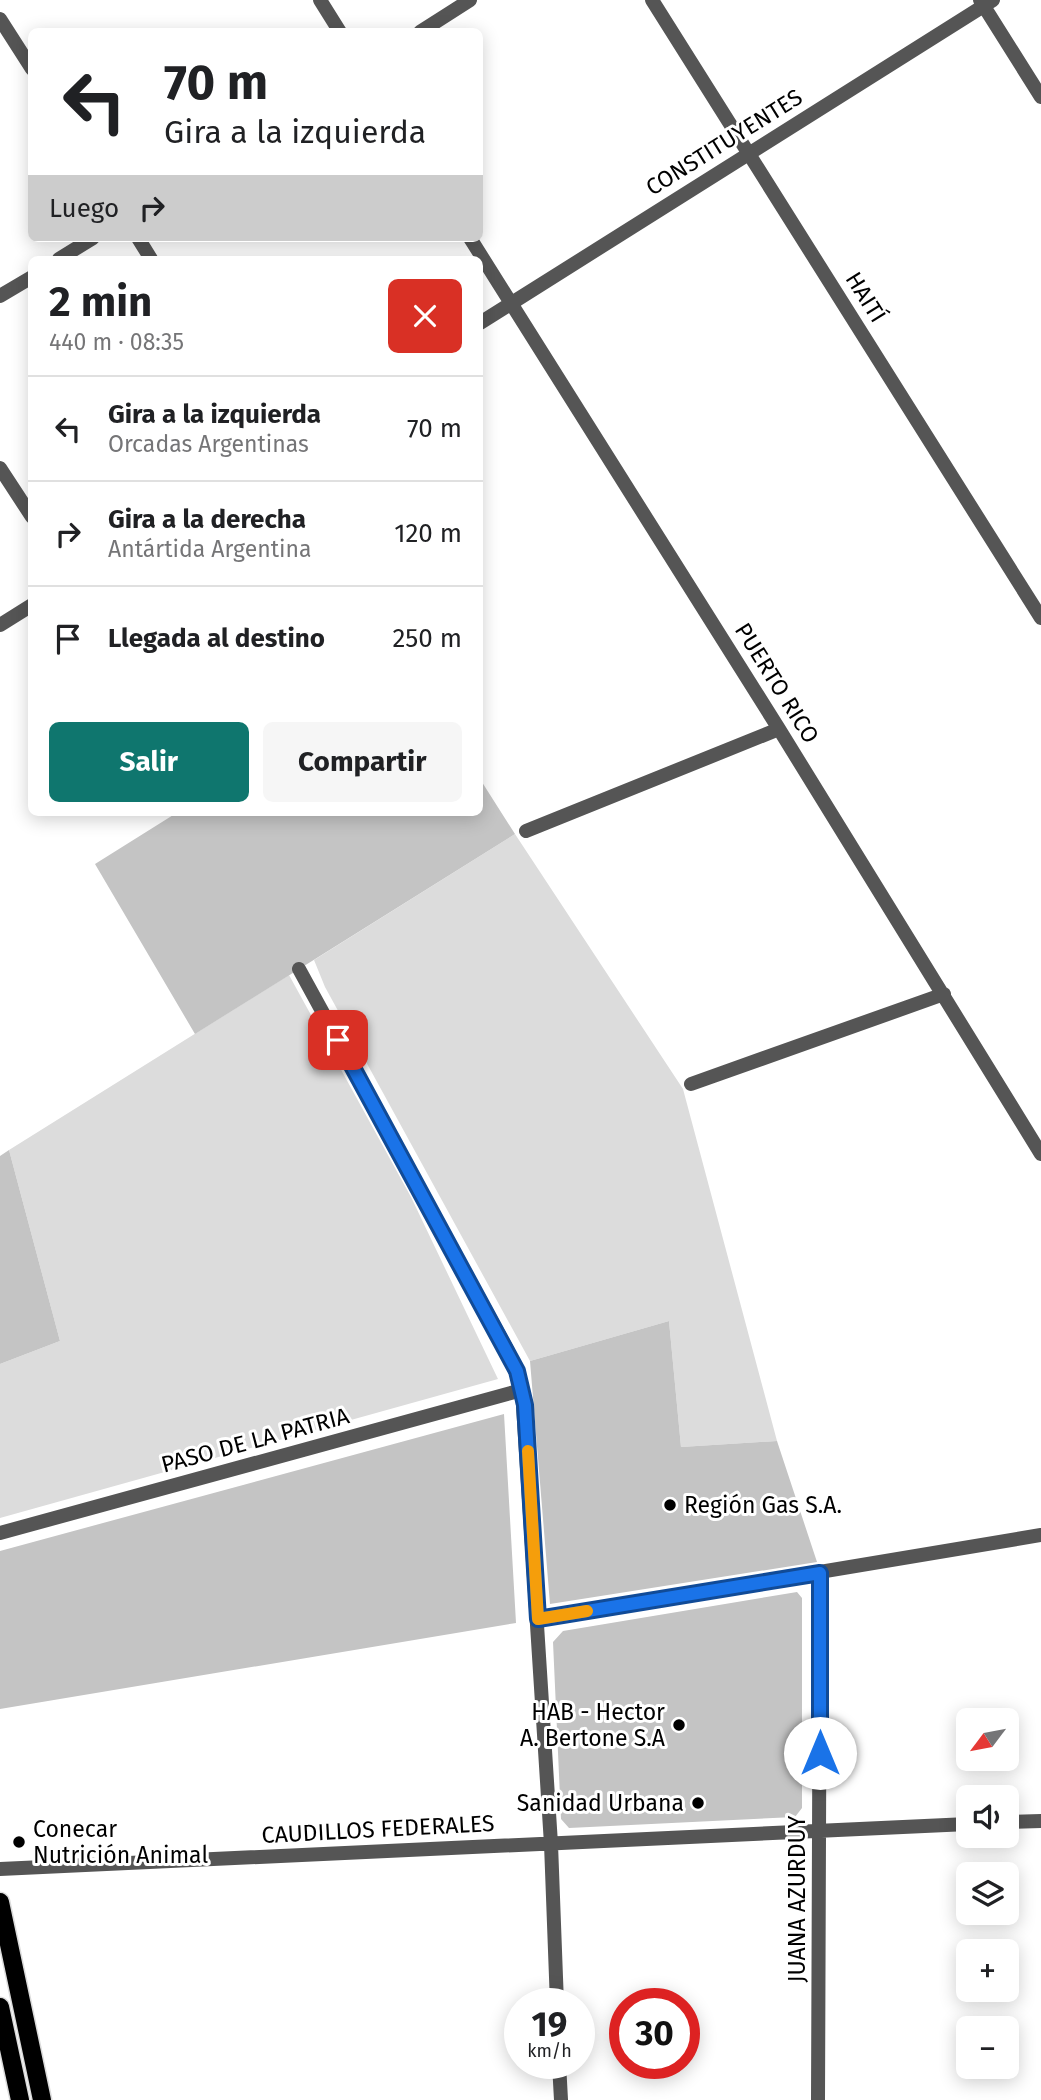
<!DOCTYPE html>
<html lang="es">
<head>
<meta charset="utf-8">
<style>
  body { margin:0; font-family:"Fira Sans",sans-serif; background:#f6f6f6; color:#202124; height:100vh; display:flex; flex-direction:column; font-size:26px; white-space:nowrap }
  * { box-sizing:border-box; margin:0 }
  p { font-size:23px; color:#757577 }
  .icon { flex:none; width:38px; height:38px; fill:none; stroke:currentColor; stroke-width:2; stroke-linecap:round; stroke-linejoin:round }
  .map { position:relative; flex:1; overflow:hidden }
  .sheet { position:absolute; left:28px; top:256px; width:455px; height:560px; display:flex; flex-direction:column; background:#fff; border-radius:10px; box-shadow:0 4px 18px #0003 }
  .sheet>* { flex:none }
  .top-card { position:absolute; left:28px; top:28px; width:455px; height:214px; border-radius:10px; box-shadow:0 4px 18px #0003; background:#fff; color:#202124; overflow:hidden }
  .needle { width:46px; rotate:238deg }
  .tools { position:absolute; left:956px; top:1708px; display:grid; gap:14px }
  .tools a { display:grid; place-items:center; width:63px; height:63px; border-radius:10px; background:#fff; box-shadow:0 4px 18px #0003; font-size:35px }
  .speed { position:absolute; left:504px; top:1988px; display:flex; gap:14px; font-size:35px; font-weight:700; text-align:center }
  .speed>* { display:grid; place-content:center; width:91px; height:91px; border-radius:50%; background:#fff; box-shadow:0 4px 18px #0003; line-height:1 }
  .speed small { font-size:18px; font-weight:400 }
  .speed .limit { border:10px solid #d22; background:#fff; color:#111 }
  .pin { position:absolute; display:grid; place-items:center; width:60px; height:60px; color:#fff; margin:-30px; border-radius:14px; box-shadow:0 4px 10px #0006 }
  .me { position:absolute; width:77px; margin:-38px; rotate:0deg; stroke-linejoin:round; filter:drop-shadow(0 0 5px #0008) }
  .turn { display:flex; align-items:center; gap:24px; height:147px; padding:0 21px; font-size:32px }
  .turn .icon { width:91px; height:91px; stroke-width:2.5 }
  .turn b { display:block; font-size:49px; line-height:60px }
  .then { display:flex; align-items:center; height:66px; padding:0 21px; background:#0003; gap:14px; font-size:26px }
  .round { display:grid; place-items:center; flex:none; width:74px; height:74px; border-radius:10px; background:#f6f6f6 }
  .summary { display:flex; align-items:center; justify-content:space-between; height:119px; padding:0 21px }
  h1 { font-size:42px; font-weight:700; line-height:52px }
  .cta { display:flex; gap:14px; margin-top:auto; padding:14px 21px }
  .cta a { flex:1; height:80px; border-radius:10px; background:#0f766e; color:#fff; font-size:28px; font-weight:700; line-height:80px; text-align:center }
  .cta a+a { background:#f6f6f6; color:#202124 }
  ul { padding:0; list-style:none }
  li { display:flex; align-items:center; gap:21px; height:105px; padding:0 21px; border-top:2px solid #e0e0e0 }
  li div { flex:1 }
  li b { display:block; font-size:26px }
  li em { font-style:normal }
  .map>svg:first-child { display:block }
</style>
</head>
<body>
<div class="map">
<svg width="1041" height="2100" viewBox="0 0 1041 2100">
  <rect width="100%" height="100%" fill="#fff"/>
  <path fill="#dcdcdc" d="M 515,834 L 683,1089 L 777,1441 L 681,1447 L 669,1321 L 530,1361 L 325,987 L 314,960 Z
    M 289,975 L 411,1197 L 498,1379 L 0,1518 L 0,1364 L 60,1341 L 9,1150 Z"/>
  <path fill="#c4c4c4" d="M 480,779 L 515,834 L 195,1034 L 95,864 L 178,812 L 480,812 Z
    M 9,1150 L 60,1341 L 0,1364 L 0,1156 Z
    M 669,1321 L 681,1447 L 777,1441 L 817,1562 L 550,1604 L 530,1361 Z
    M 504,1414 L 516,1623 L 0,1709 L 0,1551 Z
    M 797,1592 L 802,1598 L 802,1808 L 795,1817 L 569,1828 L 561,1819 L 553,1642 L 563,1631 Z"/>
  <g fill="none" stroke-linecap="round" stroke-linejoin="round">
    <g stroke="#dbdbdb" stroke-width="21">
      <path id="primary" d="M 0,1902 L 42,2100
        M 0,2007 L 20,2100"/>
    </g>
    <path stroke="#555" stroke-width="14" d="M 320,0 L 340,32
      M 652,0 L 1041,618
      M 980,0 L 1041,97
      M 0,19 L 32,69
      M 420,32 L 470,0
      M 138,238 L 151,259
      M 470,238 L 779,729 L 1041,1154
      M 59,259 L 93,238
      M 0,296 L 32,277
      M 480,323 L 993,0
      M 0,468 L 32,517
      M 0,625 L 32,605
      M 526,831 L 779,729
      M 299,969 L 508,1351 L 522,1390 L 551,1844 L 557,2004
      M 691,1084 L 944,994
      M 0,1533 L 522,1390
      M 538,1619 L 1041,1535
      M 1006,1822 L 1041,1821
      M 0,1869 L 968,1824
      M 559,2063 L 561,2100
      M 818,2100 L 820,1573"/>
    <use href="#primary" stroke="#000" stroke-width="18"/>
  </g>
  <g fill="none" stroke-linecap="round" stroke-linejoin="round">
    <g stroke="#114b97" stroke-width="18">
      <path id="route" d="M 338,1040 L 517,1371 L 525,1405 L 538,1619 L 820,1573 L 820,1753"/>
    </g>
    <use href="#route" stroke="#1a73e8" stroke-width="12"/>
    <path stroke="#f59e0b" stroke-width="12" d="M 528,1451 L 538,1619 L 587,1611"/>
  </g>
  <g fill="#000" stroke="#fff" stroke-width="2.5">
    <circle cx="670" cy="1505" r="7"/>
    <circle cx="679" cy="1725" r="7"/>
    <circle cx="698" cy="1803" r="7"/>
    <circle cx="19" cy="1842" r="7"/>
  </g>
  <g text-anchor="middle" dominant-baseline="central" stroke-width="6" stroke-linejoin="round" paint-order="stroke">
    <g font-size="23" fill="#000" stroke="#fff">
      <text transform="translate(724 142) rotate(-32)">CONSTITUYENTES</text>
      <text transform="translate(866 297) rotate(58)">HAITÍ</text>
      <text transform="translate(777 683) rotate(58)">PUERTO RICO</text>
      <text transform="translate(255 1440) rotate(-15)">PASO DE LA PATRIA</text>
      <text transform="translate(378 1829) rotate(-3)">CAUDILLOS FEDERALES</text>
      <text transform="translate(797 1899) rotate(-90)">JUANA AZURDUY</text>
    </g>
    <g font-size="23" fill="#000" stroke="#fff" text-anchor="start">
      <text x="684" y="1505">Región Gas S.A.</text>
      <text x="665" y="1712" text-anchor="end">HAB - Hector<tspan x="665" dy="26">A. Bertone S.A</tspan></text>
      <text x="684" y="1803" text-anchor="end">Sanidad Urbana</text>
      <text x="33" y="1829">Conecar<tspan x="33" dy="26">Nutrición Animal</tspan></text>
    </g>
  </g>
</svg>
<div class="tools">
<a><svg class="needle" viewBox="-14 -14 28 28"><path d="M0-13l5 13h-10z" fill="#e53935"/><path d="M0 13l5-13h-10z" fill="#757577"/></svg></a>
<a><svg class="icon" aria-label="sound" viewBox="0 0 24 24"><path d="M4 9h4l5-4v14l-5-4H4zM17 9q2 3 0 6"/></svg></a>
<a><svg class="icon" aria-label="layers" viewBox="0 0 24 24"><path d="M12 4l9 5-9 5-9-5zM3 14l9 5 9-5"/></svg></a>
<a>+</a>
<a>−</a>
</div>
<div class="speed"><div>19<small>km/h</small></div><div class="limit">30</div></div>
<div class="pin" style="left:338px;top:1040px;background:#d93025"><svg class="icon" aria-label="arrive" viewBox="0 0 24 24"><path d="M6 21V4h12l-3 4 3 4H6"/></svg></div>
<svg class="me" style="left:820px;top:1753px" viewBox="-20 -20 40 40"><circle r="19" fill="#fff"/><path d="M0-13L10 11 0 6-10 11z" fill="#1a73e8"/></svg>
<div class="top-card">
<div class="turn"><svg class="icon" aria-label="left" viewBox="0 0 24 24"><path d="M17 20v-9H6M10 6l-5 5 5 5"/></svg><div><b>70 m</b>Gira a la izquierda</div></div>
<div class="then">Luego<svg class="icon" aria-label="right" viewBox="0 0 24 24"><path d="M7 20v-9h11M14 6l5 5-5 5"/></svg></div>
</div>
<section class="sheet">
<div class="summary"><div><h1>2 min</h1><p>440 m · 08:35</p></div><a class="round" style="background:#d93025;color:#fff"><svg class="icon" aria-label="close" viewBox="0 0 24 24"><path d="M6 6l12 12M18 6L6 18"/></svg></a></div>
<ul>
<li><svg class="icon" aria-label="left" viewBox="0 0 24 24"><path d="M17 20v-9H6M10 6l-5 5 5 5"/></svg><div><b>Gira a la izquierda</b><p>Orcadas Argentinas</p></div><em>70 m</em></li>
<li><svg class="icon" aria-label="right" viewBox="0 0 24 24"><path d="M7 20v-9h11M14 6l5 5-5 5"/></svg><div><b>Gira a la derecha</b><p>Antártida Argentina</p></div><em>120 m</em></li>
<li><svg class="icon" aria-label="arrive" viewBox="0 0 24 24"><path d="M6 21V4h12l-3 4 3 4H6"/></svg><div><b>Llegada al destino</b></div><em>250 m</em></li>
</ul>
<div class="cta"><a>Salir</a><a>Compartir</a></div>
</section>
</div>
</body>
</html>
